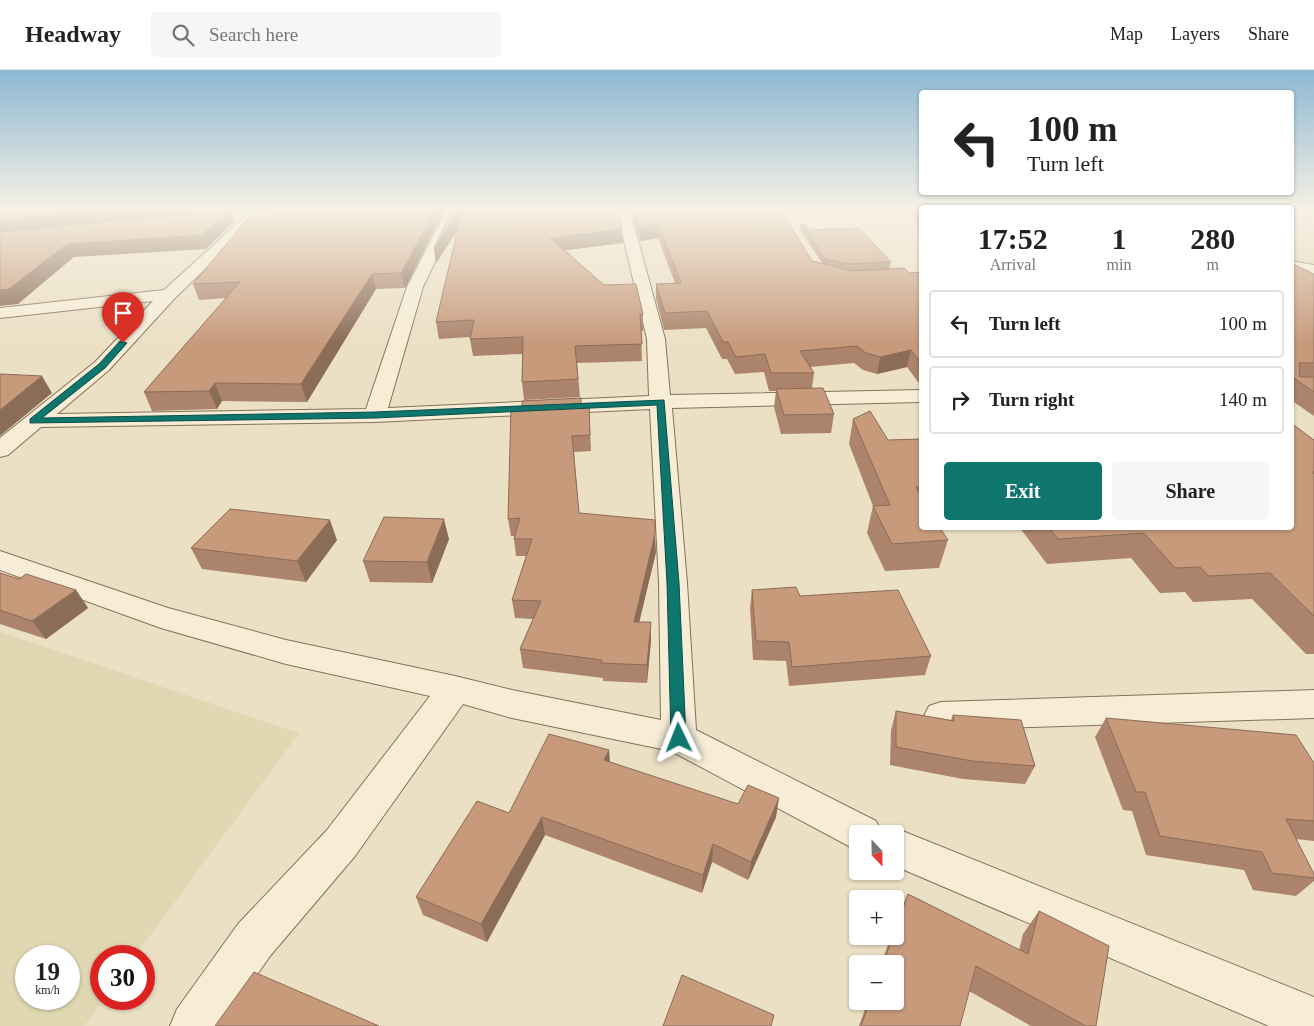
<!DOCTYPE html>
<html lang="en">
<head>
<meta charset="utf-8">
<style>
  body { margin:0; font-family:Georgia,serif; background:#f6f6f6; color:#222; height:100vh; display:flex; flex-direction:column; font-size:19px; white-space:nowrap }
  * { box-sizing:border-box; margin:0 }
  p { font-size:16px; color:#767676 }
  .icon { flex:none; width:28px; height:28px; fill:none; stroke:currentColor; stroke-width:2; stroke-linecap:round; stroke-linejoin:round }
  .map { position:relative; flex:1; overflow:hidden }
  .sheet { position:absolute; left:919px; top:135px; width:375px; height:325px; display:flex; flex-direction:column; background:#fff; border-radius:5px; box-shadow:0 1px 4px #0004 }
  .sheet>* { flex:none }
  .banner { position:absolute; left:919px; top:20px; width:375px; height:105px; border-radius:5px; box-shadow:0 1px 4px #0004; background:#fff; color:#222; overflow:hidden }
  .needle { width:32px; rotate:158deg }
  .buttons { position:absolute; left:849px; top:755px; display:grid; gap:10px }
  .buttons a { display:grid; place-items:center; width:55px; height:55px; border-radius:5px; background:#fff; box-shadow:0 1px 4px #0004; font-size:25px }
  .speed { position:absolute; left:15px; top:875px; display:flex; gap:10px; font-size:25px; font-weight:700; text-align:center }
  .speed>* { display:grid; place-content:center; width:65px; height:65px; border-radius:50%; background:#fff; box-shadow:0 1px 4px #0004; line-height:1 }
  .speed small { font-size:12px; font-weight:400 }
  .speed .limit { border:8px solid #d22; background:#fff; color:#111 }
  .pin { position:absolute; display:grid; place-items:center; width:42px; height:42px; color:#fff; margin:-51px -21px; border-radius:50% 50% 50% 0; rotate:-45deg; box-shadow:0 0 5px #0007 }
  .pin .icon { rotate:45deg }
  .me { position:absolute; width:55px; margin:-28px; rotate:358deg; stroke-linejoin:round; filter:drop-shadow(0 0 4px #0008) }
  .turn { display:flex; align-items:center; gap:18px; height:105px; padding:0 25px; font-size:22px }
  .turn .icon { width:65px; height:65px; stroke-width:2.5 }
  .turn b { display:block; font-size:35px; line-height:42px }
  .eta { display:flex; justify-content:space-evenly; align-items:center; height:85px; text-align:center }
  .eta b { font-size:30px; font-weight:800; line-height:35px }
  .button { display:flex; gap:10px; margin-top:auto; padding:10px 25px }
  .button a { flex:1; height:58px; border-radius:5px; background:#0f766e; color:#fff; font-size:20px; font-weight:800; line-height:58px; text-align:center }
  .button a+a { background:#f6f6f6; color:#222 }
  ul { padding:0; list-style:none }
  li { display:flex; align-items:center; gap:15px; height:68px; margin:0 10px 8px; padding:0 15px; border:2px solid #e0e0e0; border-radius:5px }
  li div { flex:1 }
  li b { display:block; font-size:19px }
  li em { font-style:normal }
  header { display:flex; align-items:center; gap:30px; box-sizing:border-box; height:70px; padding:0 25px; background:#fff; border-bottom:1px solid #e0e0e0 }
  header strong { font-size:24px }
  nav { display:flex; gap:28px; margin-inline-start:auto; font-size:18px }
  .search { width:350px; height:45px; background:#f6f6f6; display:flex; align-items:center; gap:12px; box-sizing:border-box; padding:0 18px; border-radius:5px; color:#767676; font-size:19px }
  .map>svg:first-child { display:block }
</style>
</head>
<body>
<header>
<strong>Headway</strong>
<div class="search"><svg class="icon" aria-label="search" viewBox="0 0 24 24"><circle cx="10" cy="10" r="6"/><path d="M15 15l6 6"/></svg>Search here</div>
<nav><a>Map</a><a>Layers</a><a>Share</a></nav>
</header>
<div class="map">
<svg width="1314" height="956" viewBox="0 0 1314 956">
  <rect width="100%" height="100%" fill="#ebdfc4"/>
  <path fill="#e0d8b2" fill-rule="evenodd" d="M 1291,141 L 1314,141 L 1314,199 L 1291,193 Z
    M 0,562 L 299,663 L 135,886 L 101,886 L 101,929 L 104,929 L 84,956 L 0,956 ZM 26,886 L 69,886 L 69,929 L 26,929 Z"/>
  <g fill="none" stroke-linecap="round" stroke-linejoin="round">
    <g stroke="#85715c" stroke-width="2">
      <path id="minor" d="M 251,141 L 265,141 L 175,228 L 109,300 L 57,344 L 366,339 L 407,217 L 446,141 L 459,141 L 423,217 L 388,338 L 649,326 L 647,269 L 617,141 L 630,141 L 665,269 L 670,325 L 921,320 L 921,332 L 672,338 L 687,513 L 696,660 L 876,751 L 882,763 L 895,758 L 1314,927 L 1314,956 L 1269,956 L 895,796 L 895,764 L 858,764 L 858,781 L 671,681 L 512,648 L 463,634 L 355,786 L 270,886 L 222,956 L 170,956 L 177,939 L 238,854 L 327,760 L 430,626 L 286,594 L 161,558 L 0,500 L 0,481 L 168,538 L 286,570 L 455,606 L 512,620 L 661,650 L 659,513 L 650,339 L 375,352 L 41,357 L 8,385 L 0,387 L 0,368 L 95,292 L 153,231 L 0,248 L 0,238 L 164,220 Z
        M 1291,191 L 1314,195 L 1314,205 L 1291,201 Z
        M 1314,620 L 1314,648 L 941,660 L 929,656 L 924,646 L 929,636 L 941,632 Z"/>
    </g>
    <use href="#minor" fill="#f7edd7" fill-rule="evenodd"/>
  </g>
  <path fill="#ab846b" d="M 444,141 L 405,218 L 376,219 L 307,332 L 222,331 L 217,339 L 152,341 L 144,322 L 226,228 L 199,230 L 193,214 L 274,146 Z
    M 452,141 L 623,173 L 565,180 L 604,215 L 643,244 L 643,261 L 641,261 L 642,291 L 577,293 L 580,327 L 524,330 L 522,312 L 523,284 L 473,286 L 470,269 L 471,267 L 439,269 L 436,252 L 458,160 L 436,193 L 434,178 Z
    M 630,141 L 781,141 L 812,191 L 822,193 L 800,160 L 801,153 L 811,160 L 891,192 L 889,199 L 909,203 L 921,202 L 921,316 L 907,297 L 877,304 L 863,300 L 854,293 L 810,297 L 814,303 L 812,318 L 834,344 L 831,363 L 781,364 L 774,337 L 776,321 L 769,321 L 764,302 L 735,304 L 727,289 L 722,289 L 706,258 L 664,260 L 656,229 L 656,214 L 675,213 L 658,168 L 640,171 Z
    M 907,141 L 921,141 L 921,153 Z
    M 1291,193 L 1314,204 L 1314,346 L 1291,330 Z
    M 589,334 L 591,381 L 574,382 L 579,443 L 656,482 L 639,552 L 651,570 L 647,613 L 603,611 L 603,608 L 523,598 L 520,579 L 533,549 L 515,548 L 512,530 L 526,486 L 516,486 L 514,469 L 514,466 L 511,466 L 508,449 L 522,337 Z
    M 853,349 L 888,370 L 921,369 L 921,458 L 948,470 L 939,498 L 885,501 L 867,463 L 873,436 L 849,374 Z
    M 1314,370 L 1314,584 L 1306,584 L 1252,529 L 1193,532 L 1185,522 L 1160,523 L 1131,488 L 1047,494 L 1020,458 L 1291,458 Z
    M 449,469 L 432,513 L 370,512 L 363,491 Z
    M 337,470 L 306,512 L 202,499 L 191,478 Z
    M 0,503 L 19,509 L 76,520 L 88,538 L 46,569 L 0,554 Z
    M 752,520 L 800,526 L 931,586 L 925,605 L 789,616 L 786,591 L 753,590 L 750,538 Z
    M 896,641 L 951,650 L 953,645 L 1035,696 L 1025,714 L 963,709 L 890,695 L 891,660 Z
    M 1106,648 L 1314,693 L 1314,771 L 1296,769 L 1314,804 L 1314,811 L 1296,826 L 1253,820 L 1244,800 L 1146,785 L 1132,741 L 1123,740 L 1095,667 Z
    M 609,680 L 610,692 L 776,747 L 748,810 L 712,792 L 702,823 L 545,765 L 487,872 L 423,845 L 416,827 L 509,743 Z
    M 908,824 L 1019,880 L 1023,864 L 1039,841 L 1086,956 L 1031,956 L 969,921 L 960,956 L 859,956 L 868,931 L 895,931 L 895,894 L 881,894 L 891,866 L 895,866 L 895,854 Z"/>
  <path fill="#8b6c57" d="M 103,141 L 235,141 L 230,141 L 234,152 L 206,179 L 74,187 L 18,234 L 0,236 L 0,150 Z
    M 435,141 L 444,141 L 405,218 L 401,203 Z
    M 459,141 L 465,141 L 466,147 L 436,193 L 434,178 Z
    M 658,154 L 658,168 L 640,171 L 640,157 Z
    M 622,159 L 623,173 L 552,182 L 550,168 Z
    M 372,204 L 376,219 L 307,332 L 301,314 Z
    M 911,280 L 907,297 L 877,304 L 880,287 Z
    M 42,306 L 52,323 L 0,366 L 0,340 Z
    M 215,313 L 222,331 L 217,339 L 209,321 Z
    M 444,449 L 449,469 L 432,513 L 427,492 Z
    M 330,450 L 337,470 L 306,512 L 297,491 Z
    M 655,464 L 656,482 L 635,570 L 634,552 Z
    M 76,520 L 88,538 L 46,569 L 32,551 Z
    M 651,552 L 651,570 L 647,613 L 647,595 Z
    M 609,680 L 610,699 L 604,690 Z
    M 779,728 L 776,747 L 748,810 L 751,792 Z
    M 542,747 L 545,765 L 487,872 L 481,854 Z
    M 713,774 L 712,792 L 702,823 L 703,805 Z"/>
  <path fill="#c79a7c" stroke="#8b6c57" d="M 5,141 L 103,141 L 0,150 L 0,143 Z
    M 221,141 L 229,141 L 201,165 L 67,174 L 9,219 L 0,220 L 0,162 Z
    M 278,141 L 435,141 L 401,203 L 372,204 L 301,314 L 215,313 L 209,321 L 144,322 L 240,212 L 193,214 L 250,146 L 274,146 Z
    M 452,141 L 459,141 L 434,178 Z
    M 462,141 L 618,141 L 622,159 L 550,168 L 604,215 L 636,214 L 643,244 L 640,244 L 642,274 L 575,276 L 578,309 L 522,312 L 523,267 L 470,269 L 474,250 L 436,252 Z
    M 635,141 L 781,141 L 812,191 L 852,201 L 904,198 L 909,203 L 921,202 L 921,293 L 911,280 L 880,287 L 866,283 L 857,276 L 800,281 L 814,303 L 771,303 L 765,284 L 736,287 L 728,272 L 723,272 L 707,241 L 665,243 L 656,214 L 681,213 L 658,154 L 640,157 Z
    M 801,153 L 811,160 L 859,158 L 891,192 L 850,194 L 825,189 Z
    M 1291,193 L 1314,204 L 1314,293 L 1299,293 L 1300,307 L 1314,307 L 1314,322 L 1291,306 Z
    M 0,304 L 42,306 L 0,340 Z
    M 823,318 L 834,344 L 784,345 L 776,319 Z
    M 581,328 L 581,334 L 589,334 L 590,365 L 572,366 L 579,443 L 655,450 L 655,464 L 634,552 L 651,552 L 647,595 L 601,593 L 602,590 L 520,579 L 541,531 L 512,530 L 532,469 L 514,469 L 520,448 L 508,449 L 511,337 L 522,337 L 522,331 Z
    M 870,341 L 888,370 L 921,369 L 921,417 L 916,417 L 921,426 L 921,458 L 940,458 L 948,470 L 892,474 L 873,436 L 890,435 L 853,349 Z
    M 1291,353 L 1314,370 L 1314,402 L 1312,402 L 1314,404 L 1314,546 L 1270,503 L 1209,506 L 1200,497 L 1175,498 L 1144,463 L 1058,469 L 1049,458 L 1291,458 Z
    M 230,439 L 330,450 L 297,491 L 191,478 Z
    M 384,447 L 444,449 L 427,492 L 363,491 Z
    M 0,503 L 19,509 L 26,504 L 76,520 L 32,551 L 0,540 Z
    M 796,517 L 800,526 L 898,520 L 931,586 L 792,597 L 789,572 L 756,571 L 752,520 Z
    M 896,641 L 954,651 L 953,645 L 1021,650 L 1035,696 L 972,691 L 896,677 Z
    M 1106,648 L 1296,665 L 1314,693 L 1314,751 L 1286,749 L 1314,804 L 1314,808 L 1272,803 L 1262,782 L 1160,766 L 1145,722 L 1136,722 Z
    M 549,664 L 609,680 L 604,690 L 738,734 L 748,715 L 779,728 L 751,792 L 713,774 L 703,805 L 542,747 L 481,854 L 416,827 L 477,731 L 509,743 Z
    M 908,824 L 1028,884 L 1039,841 L 1109,876 L 1096,956 L 1086,956 L 976,896 L 960,956 L 861,956 L 870,931 L 895,931 L 895,894 L 883,894 L 893,866 L 895,866 L 895,860 Z
    M 254,902 L 379,956 L 215,956 Z
    M 682,905 L 774,945 L 771,956 L 663,956 Z"/>
  <linearGradient id="sky" x2="0" y2="1"><stop stop-color="#8db8d4"/><stop offset="0.51" stop-color="#f6f1e4"/><stop offset="1" stop-color="#f6f1e4" stop-opacity="0"/></linearGradient>
  <rect width="1314" height="274" fill="url(#sky)"/>
  <path fill="#0f766e" stroke="#0a4d48" d="M 120,271 L 127,273 L 105,298 L 42,348 L 375,342 L 664,330 L 679,513 L 686,668 L 684,673 L 679,674 L 673,673 L 671,668 L 667,513 L 657,335 L 375,348 L 30,353 L 30,349 L 99,294 Z"/>
</svg>
<div class="buttons">
<a><svg class="needle" viewBox="-14 -14 28 28"><path d="M0-13l5 13h-10z" fill="#e53935"/><path d="M0 13l5-13h-10z" fill="#767676"/></svg></a>
<a>+</a>
<a>−</a>
</div>
<div class="speed"><div>19<small>km/h</small></div><div class="limit">30</div></div>
<div class="pin" style="left:123px;top:273px;background:#d93025"><svg class="icon" aria-label="arrive" viewBox="0 0 24 24"><path d="M6 21V4h12l-3 4 3 4H6"/></svg></div>
<svg class="me" style="left:679px;top:668px" viewBox="-20 -20 40 40"><path d="M0-17L14 15 0 8-14 15z" fill="#0f766e" stroke="#fff" stroke-width="4"/></svg>
<div class="banner">
<div class="turn"><svg class="icon" aria-label="left" viewBox="0 0 24 24"><path d="M17 20v-9H6M10 6l-5 5 5 5"/></svg><div><b>100 m</b>Turn left</div></div>
</div>
<section class="sheet">
<div class="eta">
<div><b>17:52</b><p>Arrival</p></div>
<div><b>1</b><p>min</p></div>
<div><b>280</b><p>m</p></div>
</div>
<ul>
<li><svg class="icon" aria-label="left" viewBox="0 0 24 24"><path d="M17 20v-9H6M10 6l-5 5 5 5"/></svg><div><b>Turn left</b></div><em>100 m</em></li>
<li><svg class="icon" aria-label="right" viewBox="0 0 24 24"><path d="M7 20v-9h11M14 6l5 5-5 5"/></svg><div><b>Turn right</b></div><em>140 m</em></li>
</ul>
<div class="button"><a>Exit</a><a>Share</a></div>
</section>
</div>
</body>
</html>
